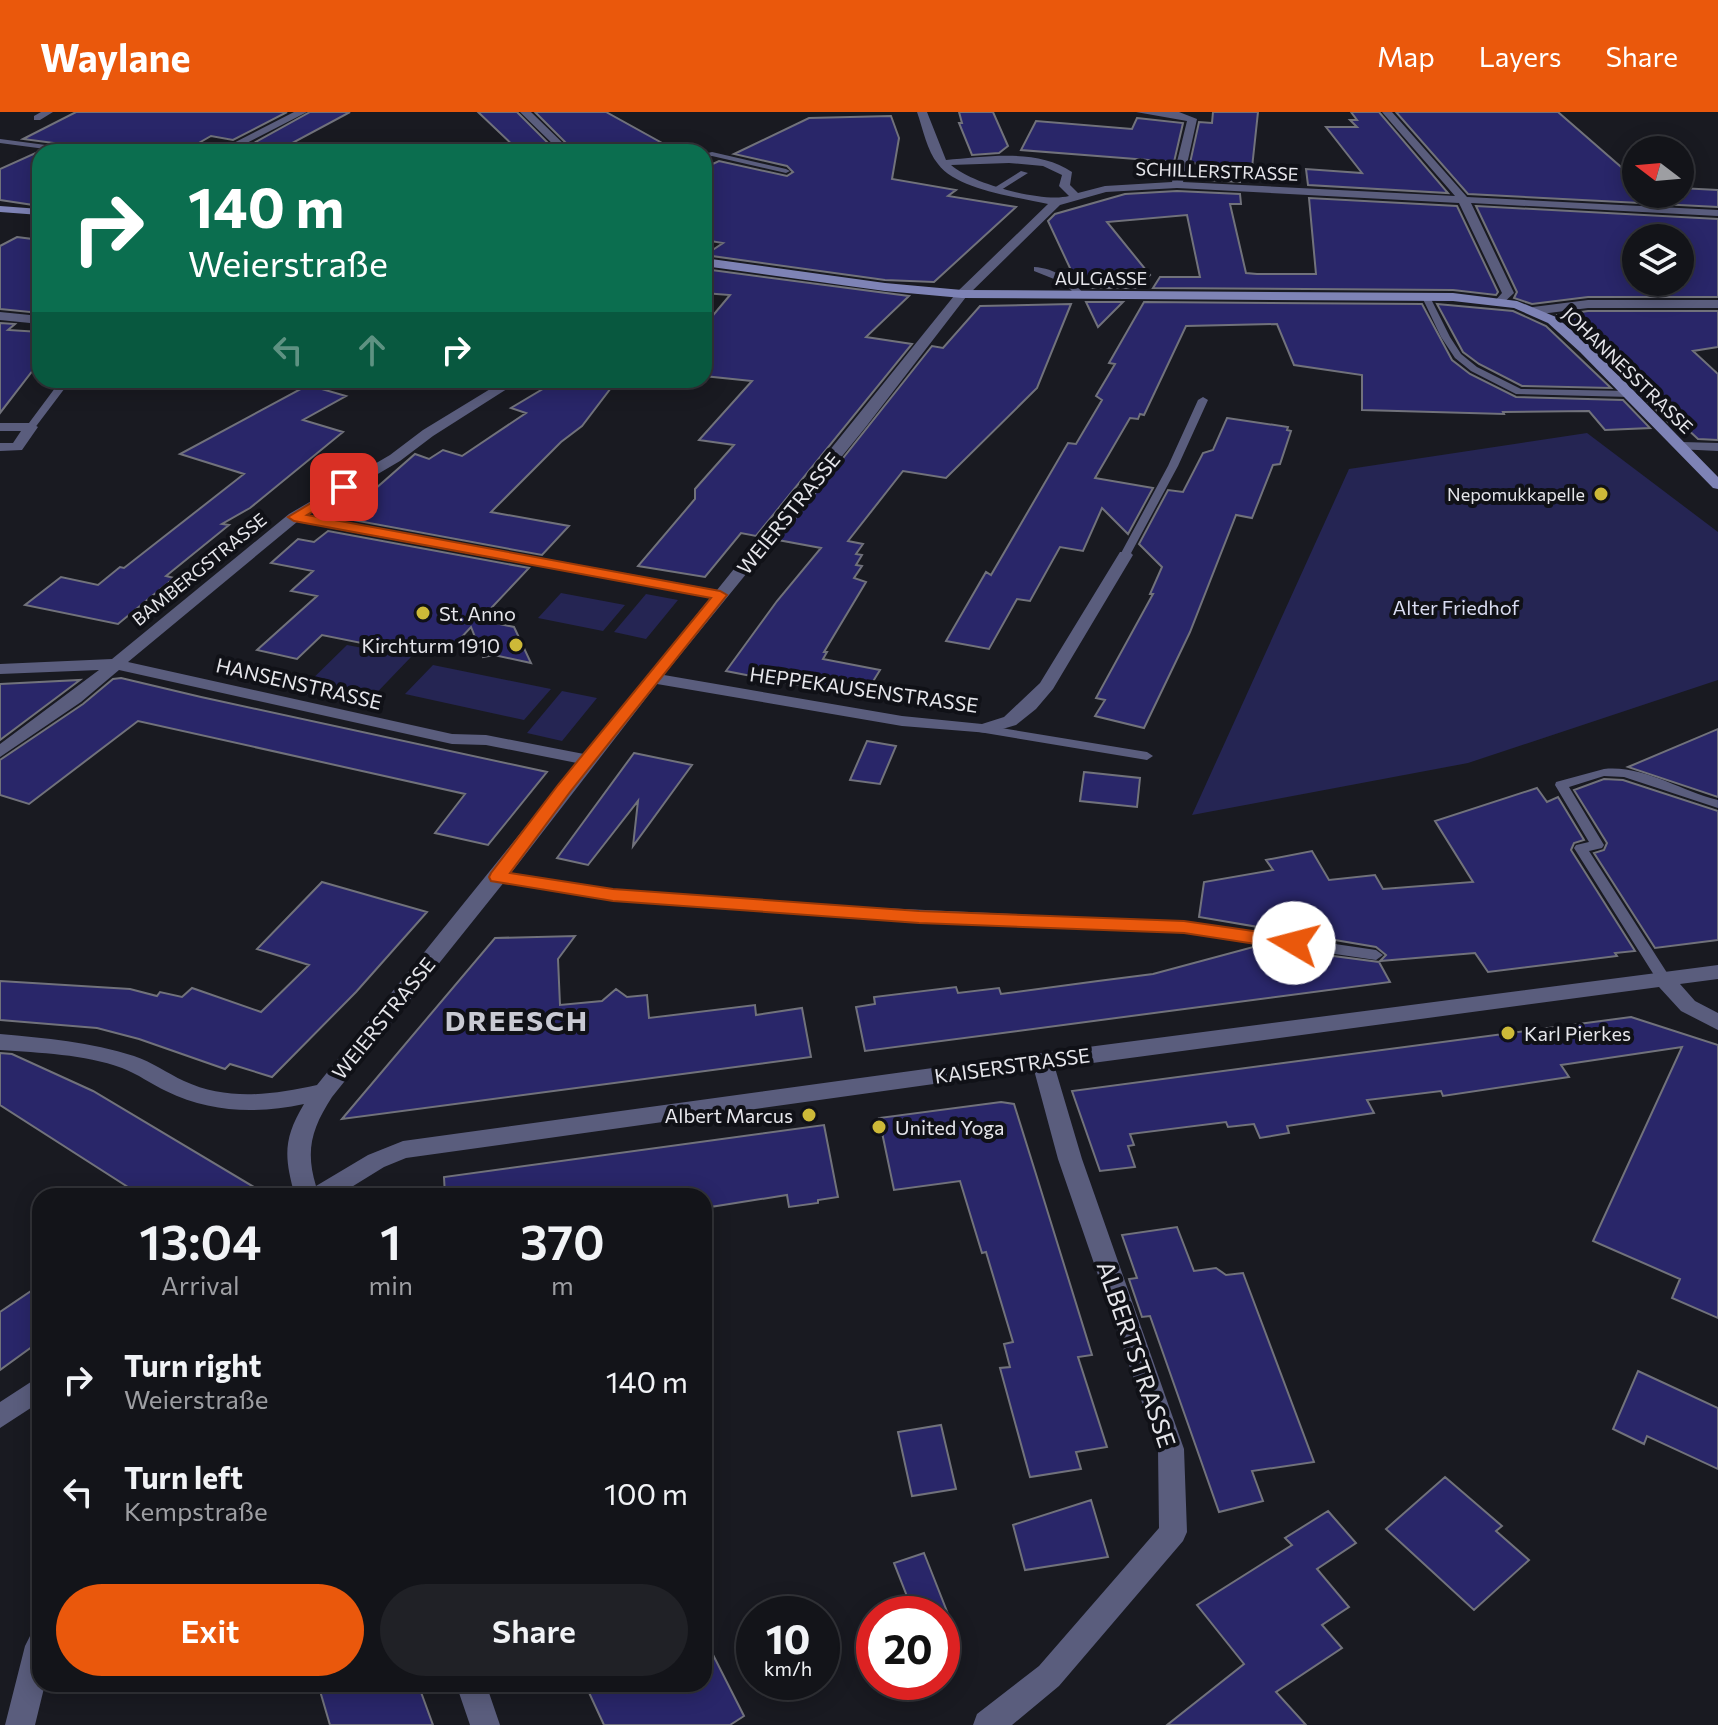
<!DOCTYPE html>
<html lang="en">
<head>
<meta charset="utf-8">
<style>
  body { margin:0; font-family:Commissioner,sans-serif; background:#202126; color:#f1f3f6; height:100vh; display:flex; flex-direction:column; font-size:30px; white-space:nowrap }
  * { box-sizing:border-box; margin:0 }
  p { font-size:26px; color:#9d9ea2 }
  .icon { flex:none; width:44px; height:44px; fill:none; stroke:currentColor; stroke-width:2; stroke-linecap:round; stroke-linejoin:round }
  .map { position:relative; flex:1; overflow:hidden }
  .side { position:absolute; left:32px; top:1076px; width:680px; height:504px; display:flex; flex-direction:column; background:#131419; border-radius:24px; box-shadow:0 4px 20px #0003,0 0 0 2px #323338 }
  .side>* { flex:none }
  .guide { position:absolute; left:32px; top:32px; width:680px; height:244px; border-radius:24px; box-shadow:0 4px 20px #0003,0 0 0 2px #323338; background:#0b6e4f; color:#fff; overflow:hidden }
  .needle { width:52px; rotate:286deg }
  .buttons { position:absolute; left:1622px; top:24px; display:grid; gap:16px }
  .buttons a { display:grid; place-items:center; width:72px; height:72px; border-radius:50%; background:#131419; box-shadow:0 4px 20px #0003,0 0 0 2px #323338; font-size:40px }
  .speed { position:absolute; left:736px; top:1484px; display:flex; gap:16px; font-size:40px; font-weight:700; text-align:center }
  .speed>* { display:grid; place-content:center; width:104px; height:104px; border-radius:50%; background:#131419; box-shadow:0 4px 20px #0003,0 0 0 2px #323338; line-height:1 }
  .speed small { font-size:20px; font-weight:400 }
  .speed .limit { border:12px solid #d22; background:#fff; color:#111 }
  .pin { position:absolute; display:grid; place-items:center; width:68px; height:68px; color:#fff; margin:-34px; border-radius:16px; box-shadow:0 4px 12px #0006 }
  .me { position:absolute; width:88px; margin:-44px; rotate:278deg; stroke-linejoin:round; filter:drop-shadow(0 0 6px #0008) }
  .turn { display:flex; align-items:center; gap:28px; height:168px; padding:0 24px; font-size:36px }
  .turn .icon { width:104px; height:104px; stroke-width:2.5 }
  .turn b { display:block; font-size:56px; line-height:68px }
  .lanes { display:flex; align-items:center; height:76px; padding:0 24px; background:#0003; justify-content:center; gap:40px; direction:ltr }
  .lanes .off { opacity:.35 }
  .eta { display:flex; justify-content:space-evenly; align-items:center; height:136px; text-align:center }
  .eta b { font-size:48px; font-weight:600; line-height:56px }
  .button { display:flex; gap:16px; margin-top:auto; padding:16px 24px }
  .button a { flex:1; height:92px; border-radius:48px; background:#ea580c; color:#fff; font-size:32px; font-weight:600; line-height:92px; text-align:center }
  .button a+a { background:#202126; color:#f1f3f6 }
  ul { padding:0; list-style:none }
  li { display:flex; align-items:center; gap:24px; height:112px; padding:0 24px }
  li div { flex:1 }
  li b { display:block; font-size:30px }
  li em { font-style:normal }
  header { display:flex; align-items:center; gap:48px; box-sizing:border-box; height:112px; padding:0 40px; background:#ea580c; color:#fff }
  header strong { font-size:38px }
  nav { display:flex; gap:44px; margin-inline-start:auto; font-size:28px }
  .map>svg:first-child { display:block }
</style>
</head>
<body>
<header>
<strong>Waylane</strong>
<nav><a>Map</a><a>Layers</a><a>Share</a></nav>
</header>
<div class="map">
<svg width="1718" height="1613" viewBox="0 0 1718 1613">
  <rect width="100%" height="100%" fill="#191a21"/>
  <path fill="#252553" d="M 1587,321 L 1718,420 L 1718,568 L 1468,651 L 1192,703 L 1349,357 Z
    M 561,481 L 625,493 L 603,519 L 538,506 Z
    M 646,482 L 678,488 L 646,527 L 614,520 Z
    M 347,533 L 411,545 L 364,594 L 298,581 Z
    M 433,553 L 551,577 L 524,608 L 405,582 Z
    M 562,579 L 597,586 L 562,629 L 527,621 Z"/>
  <path fill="#292669" stroke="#71727b" stroke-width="2" fill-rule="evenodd" d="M 76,0 L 287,0 L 233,28 L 211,24 L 183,40 L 91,40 L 84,35 L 23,27 Z
    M 310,0 L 350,0 L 285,35 L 254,31 Z
    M 478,0 L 517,0 L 557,40 L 520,40 Z
    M 535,0 L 606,0 L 662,31 L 609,40 L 575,40 Z
    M 959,0 L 993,0 L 1008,34 L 999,41 L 972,43 L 959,11 L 962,11 Z
    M 1213,0 L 1258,0 L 1252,56 L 1239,55 L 1240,70 L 1187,67 L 1187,64 L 1223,54 L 1190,51 L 1199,10 L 1212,11 Z
    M 1351,0 L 1379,0 L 1448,81 L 1308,73 L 1306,57 L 1362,61 L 1326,15 L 1357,15 L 1350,8 L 1357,8 Z
    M 1396,0 L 1558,0 L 1636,68 L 1636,82 L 1680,82 L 1680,76 L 1718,78 L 1718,95 L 1468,82 Z
    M 891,4 L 899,26 L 892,67 L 956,78 L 948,84 L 1016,95 L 934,170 L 885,168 L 705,143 L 723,131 L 704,128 L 704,56 L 719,49 L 787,64 L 793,60 L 787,54 L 734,42 L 809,6 Z
    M 1137,6 L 1183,11 L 1174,50 L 1021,38 L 1036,9 L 1132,17 Z
    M 40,39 L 45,40 L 40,40 L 40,94 L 0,88 L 0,57 Z
    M 1177,79 L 1240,82 L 1241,92 L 1230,92 L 1246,161 L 1257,162 L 1316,162 L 1309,86 L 1457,94 L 1498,180 L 1496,183 L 1453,178 L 1153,176 L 1160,165 L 1200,165 L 1187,103 L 1107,110 L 1150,163 L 1137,176 L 1082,176 L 1077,171 L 1048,109 L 1055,102 L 1125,82 Z
    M 1476,94 L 1718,107 L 1718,185 L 1588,185 L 1532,192 L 1514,186 L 1517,180 ZM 1636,126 L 1680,126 L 1680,170 L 1636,170 Z
    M 17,125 L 40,128 L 40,191 L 30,200 L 0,197 L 0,134 Z
    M 704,157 L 909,184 L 866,225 L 912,232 L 756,424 L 741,421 L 705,465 L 638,454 L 695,387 L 695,377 L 734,333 L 699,328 L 752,269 L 704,264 L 704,214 L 730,183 L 704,181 Z
    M 1086,190 L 1123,190 L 1098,215 Z
    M 1144,190 L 1422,192 L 1452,248 L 1470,262 L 1516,285 L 1623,288 L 1650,316 L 1605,318 L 1589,299 L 1503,300 L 1504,302 L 1362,298 L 1362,263 L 1294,253 L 1277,212 L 1186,214 L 1144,303 L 1140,302 L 1138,307 L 1130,306 L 1095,366 L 1153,376 L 1128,422 L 1102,396 L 1083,439 L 1060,435 L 1030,489 L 1017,487 L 989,537 L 946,529 L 986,460 L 991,463 L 1068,331 L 1076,332 L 1102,288 L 1096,284 L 1115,252 L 1109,251 Z
    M 1071,192 L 1037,276 L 946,366 L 903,359 L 848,429 L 863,432 L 856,442 L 862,443 L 856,453 L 862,454 L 854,466 L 866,470 L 824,540 L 827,540 L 823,547 L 880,558 L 863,586 L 726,559 L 777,489 L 821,436 L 778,428 L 932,234 L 943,236 L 980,194 Z
    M 1437,192 L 1513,199 L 1546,214 L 1611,276 L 1522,274 L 1479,252 L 1463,240 Z
    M 1588,199 L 1718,199 L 1718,235 L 1693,239 L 1718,262 L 1718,328 L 1698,327 L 1684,314 L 1673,315 L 1592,232 L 1558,203 Z
    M 0,211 L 15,212 L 8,218 L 40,220 L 40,249 L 0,301 Z
    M 558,268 L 617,268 L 582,314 L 561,330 L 491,400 L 569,414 L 542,443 L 342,406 L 415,342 L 429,347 L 443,338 L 462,344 L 526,301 L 511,296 Z
    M 308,273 L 346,284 L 303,308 L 343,320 L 250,396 L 222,412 L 229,413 L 166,464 L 174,466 L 118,512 L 25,493 L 61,465 L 98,473 L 120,455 L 124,456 L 244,362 L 180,342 Z
    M 1227,306 L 1288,315 L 1287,318 L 1291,319 L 1280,352 L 1273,353 L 1252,406 L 1236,403 L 1190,520 L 1144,616 L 1095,604 L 1105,588 L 1096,586 L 1153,482 L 1150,482 L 1162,455 L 1139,432 L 1168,378 L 1183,380 L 1203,341 L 1213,338 Z
    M 328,419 L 529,456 L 480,508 L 514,515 L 531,551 L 494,543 L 483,545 L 471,515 L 446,542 L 425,538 L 421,543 L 322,523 L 297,547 L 257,538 L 317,484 L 291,479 L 313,459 L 271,451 L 298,427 L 314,430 Z
    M 121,566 L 201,585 L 547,660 L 488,733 L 435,721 L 465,682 L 138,609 L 29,692 L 0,683 L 0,648 L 83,592 L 113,567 Z
    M 80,568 L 0,628 L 0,572 Z
    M 1718,617 L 1718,685 L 1628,655 Z
    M 867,629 L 896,634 L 880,672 L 850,668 Z
    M 634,641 L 692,653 L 633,734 L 638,689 L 588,753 L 557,746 Z
    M 1084,660 L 1140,666 L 1137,695 L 1080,689 Z
    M 1604,667 L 1623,668 L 1718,699 L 1718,828 L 1655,836 L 1594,741 L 1604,738 L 1607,731 L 1574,678 Z
    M 1537,676 L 1547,690 L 1558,685 L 1584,728 L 1574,731 L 1571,738 L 1635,839 L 1615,841 L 1617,844 L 1488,860 L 1475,841 L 1380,849 L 1386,843 L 1376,835 L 1199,805 L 1204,770 L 1273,758 L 1266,748 L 1312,739 L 1329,768 L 1375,763 L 1383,777 L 1473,770 L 1435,709 Z
    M 322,770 L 427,800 L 356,880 L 272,965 L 230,952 L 225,957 L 139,927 L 97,916 L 0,908 L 0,869 L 130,877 L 157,884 L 160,880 L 182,885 L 192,876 L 261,900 L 309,853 L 257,837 Z
    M 575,824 L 558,847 L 560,893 L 602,889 L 616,877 L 627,885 L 647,883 L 649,906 L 755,893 L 756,903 L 802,896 L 811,945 L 342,1007 L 495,826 Z
    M 1257,834 L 1379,850 L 1390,870 L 865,939 L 856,895 L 875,892 L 874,885 L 956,875 L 958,881 L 999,876 L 1001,882 L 1098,869 L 1153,862 Z
    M 1631,905 L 1718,933 L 1718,1206 L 1672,1186 L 1680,1167 L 1593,1129 L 1682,935 L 1561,953 L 1569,965 L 1443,984 L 1441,979 L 1367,988 L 1374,1001 L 1287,1014 L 1289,1021 L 1260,1026 L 1254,1012 L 1228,1015 L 1226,1010 L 1130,1022 L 1134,1033 L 1128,1034 L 1135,1055 L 1100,1059 L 1072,979 Z
    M 0,941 L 12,942 L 93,979 L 269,1084 L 142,1084 L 0,993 Z
    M 1001,990 L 1014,992 L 1035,1059 L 1092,1243 L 1078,1245 L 1107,1335 L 1076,1340 L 1081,1357 L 1030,1365 L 1000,1256 L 1010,1255 L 1004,1232 L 1013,1230 L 986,1140 L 982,1141 L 960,1069 L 894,1078 L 879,1006 Z
    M 824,1013 L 838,1085 L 818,1088 L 818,1091 L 789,1095 L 787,1083 L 704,1096 L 704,1084 L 445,1084 L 444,1065 Z
    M 1177,1115 L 1194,1159 L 1216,1156 L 1226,1163 L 1243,1161 L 1314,1350 L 1252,1359 L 1263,1389 L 1219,1400 L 1150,1204 L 1142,1205 L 1129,1167 L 1137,1166 L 1122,1123 Z
    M 40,1173 L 40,1229 L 0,1258 L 0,1200 Z
    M 1638,1259 L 1718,1296 L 1718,1357 L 1647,1324 L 1644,1332 L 1613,1317 Z
    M 941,1313 L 956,1377 L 912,1384 L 898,1320 Z
    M 1445,1365 L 1502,1414 L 1496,1419 L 1529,1448 L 1474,1498 L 1386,1417 Z
    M 1091,1388 L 1108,1445 L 1025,1458 L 1013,1413 Z
    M 1328,1399 L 1356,1431 L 1317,1457 L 1349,1495 L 1322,1513 L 1342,1536 L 1276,1580 L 1306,1613 L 1167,1613 L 1244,1552 L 1197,1493 L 1292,1433 L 1285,1426 Z
    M 924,1441 L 948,1502 L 914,1502 L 894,1451 Z
    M 704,1525 L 744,1604 L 730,1613 L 604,1613 L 585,1572 L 704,1572 Z
    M 318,1572 L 418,1572 L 433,1613 L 330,1613 Z"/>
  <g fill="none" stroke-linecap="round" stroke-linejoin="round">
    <path fill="#5a5d7d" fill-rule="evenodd" d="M 0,27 L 84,38 L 88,40 L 68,40 L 0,31 Z
      M 712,40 L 786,57 L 790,59 L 786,61 L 712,44 L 704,46 L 704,42 Z
      M 1021,59 L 1028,61 L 1001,78 L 994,76 Z
      M 1034,155 C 1055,156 1073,169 1086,184 L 1079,186 L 1064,171 L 1034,159 Z
      M 1423,183 L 1429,183 L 1450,225 L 1461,242 L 1477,255 L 1521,277 L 1630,279 L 1635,282 L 1630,285 L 1516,282 L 1471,259 L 1455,246 L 1441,225 L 1422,185 Z
      M 61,268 L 71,268 L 34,317 L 28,317 L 26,315 Z
      M 1203,285 L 1208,288 L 1178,354 L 1130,443 L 1129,445 L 1121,445 L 1120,443 L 1168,354 L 1198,288 Z
      M 983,613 L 1147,640 L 1153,644 L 1147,648 L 979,620 L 977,617 L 979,614 Z
      M 1604,657 C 1644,653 1680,679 1718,688 L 1718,696 L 1624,665 L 1604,664 L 1569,675 L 1604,733 L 1602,736 L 1589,739 L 1671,867 L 1669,871 L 1659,871 L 1574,736 L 1576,733 L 1589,730 L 1555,673 L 1556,670 Z
      M 498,761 L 613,779 L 795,792 L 1184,810 L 1376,838 L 1383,843 L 1376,848 L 1184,820 L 795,802 L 613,787 L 493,768 L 491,765 Z"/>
    <path fill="#5a5d7d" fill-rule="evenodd" d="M 41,0 L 53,0 L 40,8 L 34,8 L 34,4 Z
      M 294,0 L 307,0 L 229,40 L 216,40 Z
      M 520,0 L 531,0 L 572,40 L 561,40 Z
      M 917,0 L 927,0 L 946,48 C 986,45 1037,36 1072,60 L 1070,73 L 1078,81 L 1105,74 L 1172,70 L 1187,9 L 1136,0 L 1179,0 L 1197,7 L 1183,70 L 1455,84 L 1382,0 L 1392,0 L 1467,85 L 1718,98 L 1718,104 L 1471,91 L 1514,181 L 1500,194 L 1494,190 L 1502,181 L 1459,91 L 1177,76 L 1106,80 L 1060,93 L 966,185 L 865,316 L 664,563 L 902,604 L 982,612 L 1004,605 L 1040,571 L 1120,440 L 1130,440 L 1133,443 L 1053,577 L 1036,597 L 1016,613 L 989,621 L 902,614 L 657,572 L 505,769 L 332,985 C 312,1016 305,1038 316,1074 L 368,1043 L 403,1029 L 1042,941 L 1718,853 L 1718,867 L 1680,872 L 1695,889 L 1718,901 L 1718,918 L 1681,899 L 1659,875 L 1055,956 L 1082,1047 L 1184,1337 L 1187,1420 L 1183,1429 L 1059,1574 L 1012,1613 L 973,1613 L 977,1602 L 1039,1554 L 1159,1416 L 1158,1337 L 1058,1047 L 1034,958 L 406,1046 L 384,1055 L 337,1084 L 295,1084 C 284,1045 283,1027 304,992 C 257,1002 211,1001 166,979 C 151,972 138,962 122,956 C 84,942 40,941 0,938 L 0,922 C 45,926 91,930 134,944 C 152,950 167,961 184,969 C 227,989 272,983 317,973 L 577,651 L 486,633 L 452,632 L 119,558 L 81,590 L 0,645 L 0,632 L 99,558 L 0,562 L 0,552 L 112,547 L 289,402 L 390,343 L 423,318 L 505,268 L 521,268 L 433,324 L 400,349 L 308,403 L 717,478 L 958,179 L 1048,92 C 1017,85 957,78 938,52 C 927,39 923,17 917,0 ZM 1009,51 L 1043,54 L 1062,63 L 1059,74 L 1069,84 C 1043,91 972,72 951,53 ZM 297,410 L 710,486 L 584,642 L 486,623 L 452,622 L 128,550 Z
      M 1588,188 L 1718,188 L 1718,196 L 1588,196 L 1533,203 L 1527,199 L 1533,195 Z
      M 0,200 L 40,204 L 40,212 L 0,208 Z
      M 0,311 L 31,311 L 38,315 L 22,338 L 0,339 L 0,331 L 13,331 L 21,319 L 0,319 Z
      M 1682,330 L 1718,331 L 1718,339 L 1677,337 L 1677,331 Z
      M 40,1264 L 40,1290 L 0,1316 L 0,1290 Z
      M 40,1520 L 40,1572 L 45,1572 L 35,1613 L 5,1613 L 25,1534 L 30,1524 Z
      M 456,1572 L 486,1572 L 500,1613 L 470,1613 Z"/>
    <path fill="#7e83b6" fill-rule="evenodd" d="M 0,94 L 40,97 L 40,103 L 0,100 Z
      M 704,146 L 885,171 L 962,178 L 1453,181 L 1517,189 L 1556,205 L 1590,234 L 1718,365 L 1718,377 L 1713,376 L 1580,240 L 1548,211 L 1514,196 L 1453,189 L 962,186 L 885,179 L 704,154 Z"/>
  </g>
  <path fill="#ea580c" stroke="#983908" stroke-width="2" d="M 344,371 L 351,375 L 349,378 L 307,403 L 720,479 L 727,483 L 570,680 L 510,761 L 613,777 L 919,799 L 1184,809 L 1294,825 L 1303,831 L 1294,838 L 1184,821 L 919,811 L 613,789 L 491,769 L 489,765 L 491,761 L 558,673 L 711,486 L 294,409 L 288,405 Z"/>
  <g fill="#cdb938" stroke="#101117" stroke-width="3">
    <circle cx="1601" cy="382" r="8"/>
    <circle cx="423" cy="501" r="8"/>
    <circle cx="516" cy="533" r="8"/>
    <circle cx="1508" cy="921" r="8"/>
    <circle cx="809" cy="1003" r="8"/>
    <circle cx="879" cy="1015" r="8"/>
  </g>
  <g text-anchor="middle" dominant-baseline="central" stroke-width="8" stroke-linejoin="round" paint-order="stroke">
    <g font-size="18" fill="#e6e6eb" stroke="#101117">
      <text transform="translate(1217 59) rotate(2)">SCHILLERSTRASSE</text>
      <text x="1101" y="166">AULGASSE</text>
      <text transform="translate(1628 258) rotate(44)">JOHANNESSTRASSE</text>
      <text transform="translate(199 457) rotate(-39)">BAMBERGSTRASSE</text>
    </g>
    <g font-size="18" fill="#e6e6eb" stroke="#101117" text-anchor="end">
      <text x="1585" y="382">Nepomukkapelle</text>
    </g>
    <g font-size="20" fill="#e6e6eb" stroke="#101117">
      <text transform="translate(788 401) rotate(-51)">WEIERSTRASSE</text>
      <text transform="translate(299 571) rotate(13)">HANSENSTRASSE</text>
      <text transform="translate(864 577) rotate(8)">HEPPEKAUSENSTRASSE</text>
      <text transform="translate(383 906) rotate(-51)">WEIERSTRASSE</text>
      <text transform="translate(1012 953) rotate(-8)">KAISERSTRASSE</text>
    </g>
    <g font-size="20" fill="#daddf2" stroke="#101117">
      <text x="1456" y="495">Alter Friedhof</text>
    </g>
    <g font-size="20" fill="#e6e6eb" stroke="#101117" text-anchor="start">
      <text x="439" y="501">St. Anno</text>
      <text x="500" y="533" text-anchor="end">Kirchturm 1910</text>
      <text x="1524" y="921">Karl Pierkes</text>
      <text x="793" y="1003" text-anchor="end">Albert Marcus</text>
      <text x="895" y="1015">United Yoga</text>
    </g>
    <g font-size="24" fill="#e6e6eb" stroke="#101117">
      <text transform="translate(1137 1242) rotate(71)">ALBERTSTRASSE</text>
    </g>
    <g font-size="28" font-weight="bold" letter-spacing="2" fill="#c9cad3" stroke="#101117">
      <text x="517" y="908">DREESCH</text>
    </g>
  </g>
</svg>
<div class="buttons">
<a><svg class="needle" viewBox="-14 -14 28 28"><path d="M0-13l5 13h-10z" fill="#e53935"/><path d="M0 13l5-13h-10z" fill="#9d9ea2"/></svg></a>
<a><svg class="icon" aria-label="layers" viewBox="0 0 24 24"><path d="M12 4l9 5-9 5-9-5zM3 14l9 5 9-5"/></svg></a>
</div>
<div class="speed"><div>10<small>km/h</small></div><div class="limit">20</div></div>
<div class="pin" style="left:344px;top:375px;background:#d93025"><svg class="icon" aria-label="arrive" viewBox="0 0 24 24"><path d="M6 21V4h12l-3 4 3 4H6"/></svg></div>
<svg class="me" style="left:1294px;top:831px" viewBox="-20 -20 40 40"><circle r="19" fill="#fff"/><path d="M0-13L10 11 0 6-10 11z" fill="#ea580c"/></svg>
<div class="guide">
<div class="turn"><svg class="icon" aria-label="right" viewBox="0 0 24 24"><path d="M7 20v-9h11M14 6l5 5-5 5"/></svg><div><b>140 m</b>Weierstraße</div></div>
<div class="lanes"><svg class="icon off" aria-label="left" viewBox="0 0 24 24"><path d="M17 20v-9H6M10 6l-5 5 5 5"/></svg><svg class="icon off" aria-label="ahead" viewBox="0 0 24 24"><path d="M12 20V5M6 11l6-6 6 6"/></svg><svg class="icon" aria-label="right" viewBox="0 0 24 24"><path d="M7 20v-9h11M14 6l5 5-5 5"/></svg></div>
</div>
<section class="side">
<div class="eta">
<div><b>13:04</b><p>Arrival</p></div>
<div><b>1</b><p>min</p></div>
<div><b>370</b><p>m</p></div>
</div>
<ul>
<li><svg class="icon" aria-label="right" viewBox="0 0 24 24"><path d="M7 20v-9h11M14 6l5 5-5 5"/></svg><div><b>Turn right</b><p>Weierstraße</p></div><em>140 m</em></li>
<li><svg class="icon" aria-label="left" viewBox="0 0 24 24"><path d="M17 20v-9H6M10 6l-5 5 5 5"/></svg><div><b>Turn left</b><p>Kempstraße</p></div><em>100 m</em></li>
</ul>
<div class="button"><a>Exit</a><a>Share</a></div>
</section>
</div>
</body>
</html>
